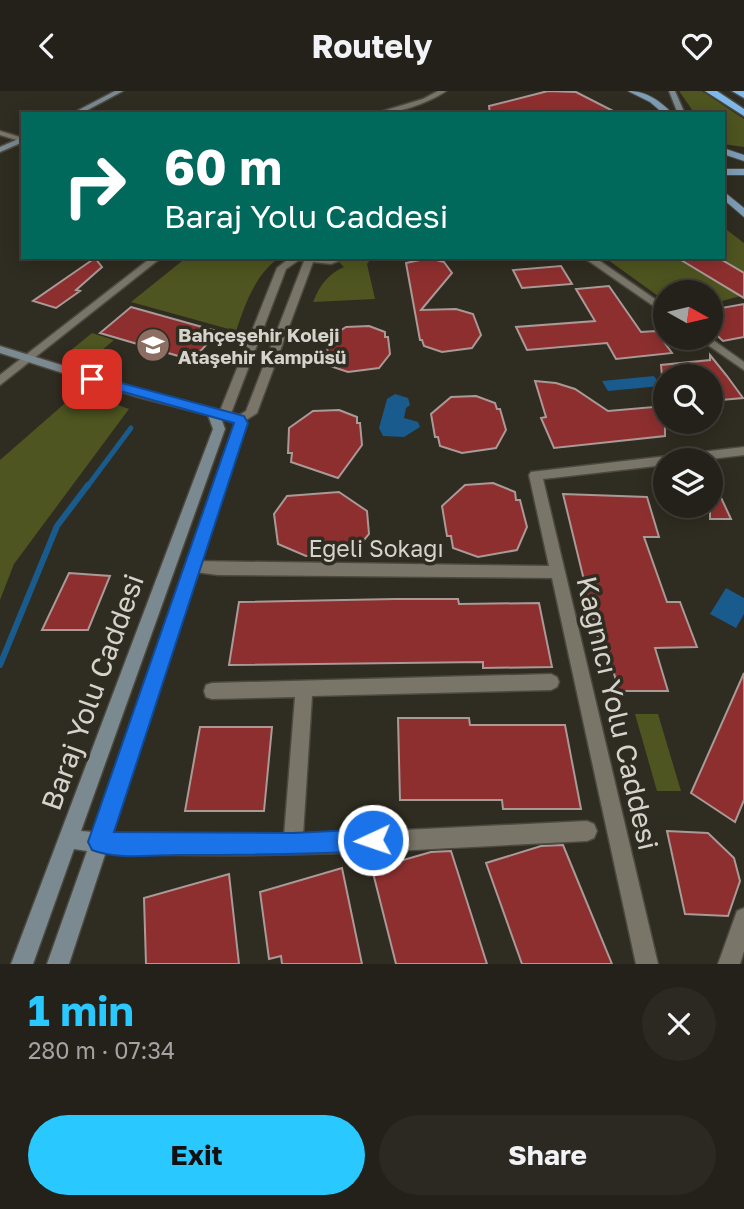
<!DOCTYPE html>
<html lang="en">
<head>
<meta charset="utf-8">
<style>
  body { margin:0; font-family:"Golos Text",sans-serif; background:#2b2922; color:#f1f3f6; height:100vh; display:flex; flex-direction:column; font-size:26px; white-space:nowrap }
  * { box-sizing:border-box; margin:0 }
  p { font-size:23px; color:#a3a3a2 }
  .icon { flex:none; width:38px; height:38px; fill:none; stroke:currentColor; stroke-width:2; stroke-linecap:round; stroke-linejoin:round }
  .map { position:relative; height:873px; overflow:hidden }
  .drawer { display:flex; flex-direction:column; background:#232119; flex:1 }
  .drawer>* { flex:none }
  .banner { position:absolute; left:21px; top:21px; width:704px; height:147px; border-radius:0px; box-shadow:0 4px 18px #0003,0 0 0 2px #403e38; background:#00695c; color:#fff; overflow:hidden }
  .needle { width:46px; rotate:98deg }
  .controls { position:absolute; left:653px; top:189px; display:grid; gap:14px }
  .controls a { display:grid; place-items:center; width:70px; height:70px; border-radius:50%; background:#232119; box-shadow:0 4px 18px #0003,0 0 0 2px #403e38; font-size:35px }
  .pin { position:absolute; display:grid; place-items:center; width:60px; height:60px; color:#fff; margin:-30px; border-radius:14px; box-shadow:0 4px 10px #0006 }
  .me { position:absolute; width:77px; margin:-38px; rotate:267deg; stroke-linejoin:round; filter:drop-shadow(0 0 5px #0008) }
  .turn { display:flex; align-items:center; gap:24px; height:147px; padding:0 28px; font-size:32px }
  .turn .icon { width:91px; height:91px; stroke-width:2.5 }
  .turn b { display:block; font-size:49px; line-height:60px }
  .round { display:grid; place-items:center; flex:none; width:74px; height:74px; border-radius:37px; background:#2b2922 }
  .summary { display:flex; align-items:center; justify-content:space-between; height:119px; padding:0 28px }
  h1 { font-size:42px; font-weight:700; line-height:52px; color:#29c8ff }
  .button { display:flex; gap:14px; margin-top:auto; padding:14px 28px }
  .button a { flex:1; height:80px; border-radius:42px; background:#29c8ff; color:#111; font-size:28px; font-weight:700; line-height:80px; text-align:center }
  .button a+a { background:#2b2922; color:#f1f3f6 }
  header { display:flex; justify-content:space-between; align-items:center; height:91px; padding:0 28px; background:#232119; font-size:32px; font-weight:700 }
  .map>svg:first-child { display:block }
</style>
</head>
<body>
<header><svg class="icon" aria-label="back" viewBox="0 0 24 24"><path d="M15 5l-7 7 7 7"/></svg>Routely<svg class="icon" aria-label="heart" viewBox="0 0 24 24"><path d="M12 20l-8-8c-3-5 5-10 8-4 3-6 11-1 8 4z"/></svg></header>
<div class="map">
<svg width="744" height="873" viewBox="0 0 744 873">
  <rect width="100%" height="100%" fill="#2f2c21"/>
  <path fill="#4e5520" d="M 679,0 L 702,0 L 744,28 L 744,56 L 723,53 L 723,23 L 695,23 Z
    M 723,136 L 744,152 L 744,204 L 711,213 L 710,201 L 665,201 L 665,210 L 604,166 L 723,166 Z
    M 187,166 L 280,166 C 255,184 246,211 236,240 L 131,211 Z
    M 356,166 L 381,166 L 371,168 L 367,173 L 375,208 L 313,211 C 320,194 328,183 344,176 L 338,170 Z
    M 92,242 L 114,249 L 88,271 L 65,264 Z
    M 79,300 L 129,318 L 14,473 L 0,509 L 0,369 Z
    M 635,623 L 658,623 L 681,700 L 657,700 Z"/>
  <path fill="#1a5b8d" d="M 654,285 L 661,295 L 608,300 L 602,290 Z
    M 395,303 L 408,307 L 410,314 L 406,317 L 404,327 L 418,331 L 420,336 L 404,346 L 383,345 L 379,337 L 387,308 Z
    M 726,497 L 744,507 L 744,523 L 736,537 L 710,523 Z"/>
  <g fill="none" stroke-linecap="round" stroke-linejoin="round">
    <path stroke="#1a5b8d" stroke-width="5" d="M 87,396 L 131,337"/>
    <path stroke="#1a5b8d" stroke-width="6" d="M 0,574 L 57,435 L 88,394"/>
  </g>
  <path fill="#8e2f2f" stroke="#a99997" stroke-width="2" d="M 548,0 L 576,1 L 619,23 L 490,23 L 489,15 Z
    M 676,166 L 708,169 L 717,166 L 744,182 L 744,207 Z
    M 95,167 L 102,176 L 76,199 L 80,200 L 56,217 L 33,210 Z
    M 429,167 L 444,171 L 452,182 L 421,219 L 456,218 L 473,223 L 481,244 L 472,257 L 442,261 L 424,255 L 422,249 L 420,249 L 406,172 Z
    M 561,175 L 572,193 L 522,197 L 513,179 Z
    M 609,195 L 641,241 L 656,240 L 672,262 L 616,268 L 607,252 L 527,259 L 516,236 L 595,230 L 576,198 Z
    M 744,213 L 744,246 L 723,250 L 710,238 L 710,219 Z
    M 131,216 L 213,239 L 201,250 L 208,252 L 192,269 L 100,242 Z
    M 369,235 L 385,241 L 385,246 L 388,246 L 390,263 L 379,277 L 348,281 L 330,275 L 326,249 L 346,236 Z
    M 710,264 L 727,285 L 743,307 L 710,310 L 710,285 L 662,285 L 661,274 L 710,269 Z
    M 535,290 L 556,292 L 575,298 L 608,320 L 665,315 L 665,345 L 554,357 L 541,327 L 546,326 Z
    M 476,305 L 495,312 L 497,318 L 500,318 L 506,339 L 496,357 L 462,362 L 440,355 L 438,346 L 435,346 L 431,323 L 451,306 Z
    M 339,319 L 357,326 L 357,332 L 360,332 L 362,354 L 338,387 L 291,371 L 292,362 L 288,362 L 289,337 L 313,320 Z
    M 710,383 L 731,428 L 710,428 Z
    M 493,392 L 515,401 L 516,409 L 520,409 L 527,436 L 517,459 L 478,466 L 453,457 L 451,445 L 447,445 L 442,415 L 465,394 Z
    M 339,401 L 367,420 L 369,443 L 355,460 L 344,460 L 344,463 L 306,465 L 278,453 L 274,423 L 287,405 Z
    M 563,403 L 647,406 L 659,446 L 644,446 L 667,511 L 680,511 L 697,556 L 655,557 L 668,600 L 619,600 L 607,558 L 601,559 Z
    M 69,482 L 110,485 L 88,539 L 42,539 Z
    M 395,508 L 458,508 L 459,513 L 539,512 L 552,576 L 483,577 L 483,571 L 229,574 L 239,511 Z
    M 744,582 L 744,709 L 735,731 L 691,702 Z
    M 398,627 L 469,627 L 470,634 L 565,634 L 581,718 L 503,718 L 502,709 L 400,709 Z
    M 200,636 L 272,636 L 264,720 L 185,720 Z
    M 667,740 L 708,742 L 734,767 L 740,790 L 728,825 L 685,823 Z
    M 563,754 L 612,873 L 522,873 L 486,772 L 541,755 Z
    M 451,760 L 487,873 L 396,873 L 372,778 L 431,761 Z
    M 342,777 L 362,873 L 282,873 L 281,865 L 269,868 L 260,801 Z
    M 229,783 L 239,873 L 146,873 L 144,807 Z"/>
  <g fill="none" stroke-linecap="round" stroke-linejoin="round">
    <g stroke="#4c4940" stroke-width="3">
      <path id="street" d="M 438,0 L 446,0 C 427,13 396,23 373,23 L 423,8 Z
        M 0,40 L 23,47 L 23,51 L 0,44 Z
        M 152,166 L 162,166 L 0,294 L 0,284 Z
        M 291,166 L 348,166 L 331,173 L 313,171 L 257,322 L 243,331 L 235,331 L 233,328 L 246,320 L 304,170 L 299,169 L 286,178 L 230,325 L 224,329 L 220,328 L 218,325 L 277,177 Z
        M 583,166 L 594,166 L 665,215 L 665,223 Z
        M 698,247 L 710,247 L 744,271 L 744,279 Z
        M 744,356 L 744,364 L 703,369 L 665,369 L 665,374 L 543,388 L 658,873 L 636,873 L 552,487 L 218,484 L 188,480 L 186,476 L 188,472 L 193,470 L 549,475 L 529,384 L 531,381 Z
        M 551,583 L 557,586 L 559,591 L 557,596 L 551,599 L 312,605 L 303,744 L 587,730 L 594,733 L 597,740 L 594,747 L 587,750 C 424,758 263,770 100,761 L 93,758 L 90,751 L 93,744 L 100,741 L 160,744 L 284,745 L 295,606 L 212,608 L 206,606 L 204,600 L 206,594 L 212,592 Z
        M 744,817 L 744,860 L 740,873 L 718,873 L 737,820 Z"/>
    </g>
    <g stroke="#4c4940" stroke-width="3">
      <path id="secondary" d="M 115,0 L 123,0 L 80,23 L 71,23 Z
        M 669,0 L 675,0 L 685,23 L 678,23 Z
        M 23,46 L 23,51 L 0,61 L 0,56 Z
        M 0,255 L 145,300 L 243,325 L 247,332 L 69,873 L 47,873 L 87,760 L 74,758 L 33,873 L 11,873 L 213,338 L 208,324 L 138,306 L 0,262 ZM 221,327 L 235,332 L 93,741 L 81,740 L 225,338 Z"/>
    </g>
    <g stroke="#4c4940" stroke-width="2">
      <path id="primary" d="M 628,0 C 647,0 660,10 673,23 L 664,23 L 650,11 Z
        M 723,57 L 744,64 L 744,70 L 723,63 Z
        M 723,78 L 744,78 L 744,84 L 723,84 Z
        M 723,100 L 744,117 L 744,126 L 723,108 Z"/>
    </g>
    <g stroke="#4c4940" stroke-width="3">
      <path id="highway" d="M 705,0 L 717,0 L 744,18 L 744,25 Z
        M 732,0 L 744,0 L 744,7 Z"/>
    </g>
    <use href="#street" fill="#797569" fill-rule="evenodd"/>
    <use href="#secondary" fill="#7b8990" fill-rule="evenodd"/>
    <use href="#primary" fill="#7d9eb7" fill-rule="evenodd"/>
    <use href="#highway" fill="#7fb9eb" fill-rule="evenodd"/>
  </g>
  <path fill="#1a73e8" stroke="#114b97" stroke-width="2" d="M 92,284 L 244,325 L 248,332 L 114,741 L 293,742 L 373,738 L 381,742 L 385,749 L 381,757 L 373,760 C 308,763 243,764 178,764 C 151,764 117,769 92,759 L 88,751 L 234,332 L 88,291 L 88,285 Z"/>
  <defs>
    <g id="school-disc" transform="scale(1.75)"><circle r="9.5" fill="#8d6e63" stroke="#2f2c21"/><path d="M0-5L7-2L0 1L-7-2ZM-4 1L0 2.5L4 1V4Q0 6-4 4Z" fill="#fff"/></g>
  </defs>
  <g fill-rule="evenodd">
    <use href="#school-disc" x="153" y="254"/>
  </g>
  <g text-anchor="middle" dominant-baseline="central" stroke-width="7" stroke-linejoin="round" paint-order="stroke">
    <g font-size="19" font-weight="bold" fill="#d5d3cc" stroke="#2f2c21" text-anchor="start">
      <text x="178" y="243">Bahçeşehir Koleji<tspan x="178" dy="22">Ataşehir Kampüsü</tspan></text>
    </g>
    <g font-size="23" fill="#d5d3cc" stroke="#2f2c21">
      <text x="376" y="457">Egeli Sokağı</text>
    </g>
    <g font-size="28" fill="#d5d3cc" stroke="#2f2c21">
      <text transform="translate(92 601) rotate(-70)">Baraj Yolu Caddesi</text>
      <text transform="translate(618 622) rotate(77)">Kağnıcı Yolu Caddesi</text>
    </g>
  </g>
</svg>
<div class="controls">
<a><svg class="needle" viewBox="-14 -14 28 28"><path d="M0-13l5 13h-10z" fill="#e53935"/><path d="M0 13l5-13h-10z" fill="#a3a3a2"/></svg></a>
<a><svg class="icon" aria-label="search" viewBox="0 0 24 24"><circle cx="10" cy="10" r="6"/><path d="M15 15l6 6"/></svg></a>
<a><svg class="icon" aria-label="layers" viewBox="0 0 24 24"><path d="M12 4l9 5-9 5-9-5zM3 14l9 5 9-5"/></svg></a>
</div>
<div class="pin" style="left:92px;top:288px;background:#d93025"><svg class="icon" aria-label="arrive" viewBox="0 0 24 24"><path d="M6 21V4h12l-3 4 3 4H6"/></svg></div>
<svg class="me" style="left:373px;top:749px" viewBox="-20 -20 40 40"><circle r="17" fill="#1a73e8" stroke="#fff" stroke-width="3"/><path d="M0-11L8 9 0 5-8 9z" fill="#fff"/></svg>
<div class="banner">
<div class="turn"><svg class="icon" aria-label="right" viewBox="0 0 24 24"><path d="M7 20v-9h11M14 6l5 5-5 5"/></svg><div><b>60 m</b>Baraj Yolu Caddesi</div></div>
</div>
</div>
<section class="drawer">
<div class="summary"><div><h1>1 min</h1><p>280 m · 07:34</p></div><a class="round"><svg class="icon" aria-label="close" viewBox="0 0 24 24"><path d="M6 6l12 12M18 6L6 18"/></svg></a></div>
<div class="button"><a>Exit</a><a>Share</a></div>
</section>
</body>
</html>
